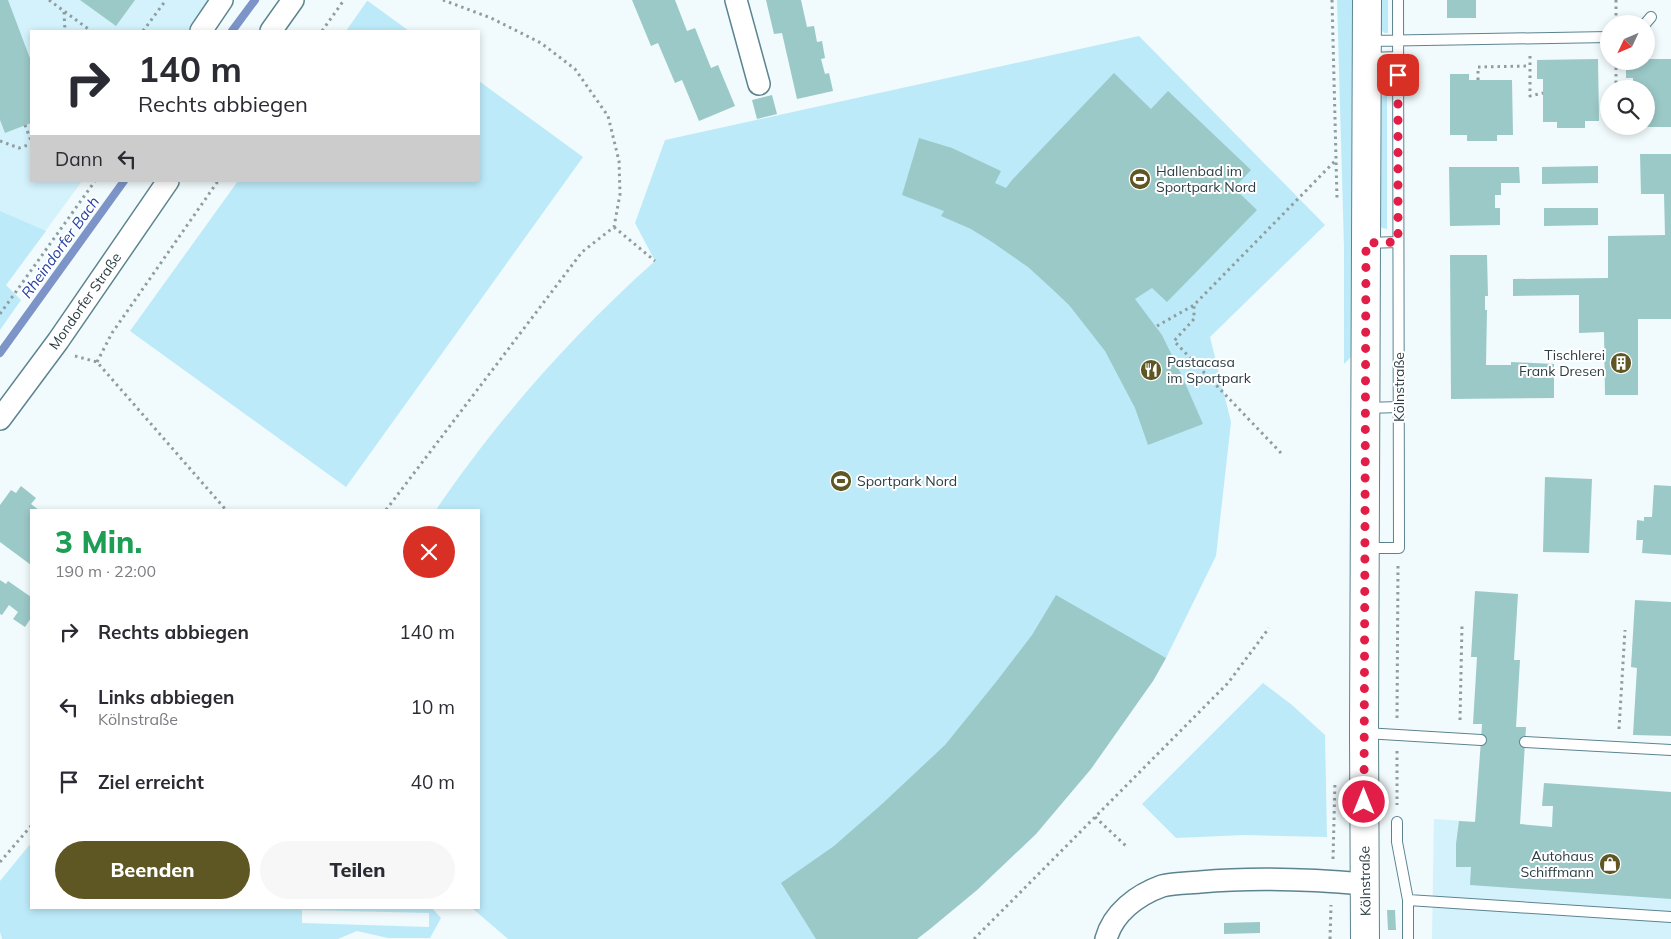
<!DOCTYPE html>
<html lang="de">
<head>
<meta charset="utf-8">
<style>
  body { margin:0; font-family:Mulish,sans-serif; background:#f7f7f7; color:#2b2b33; height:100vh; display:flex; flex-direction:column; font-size:19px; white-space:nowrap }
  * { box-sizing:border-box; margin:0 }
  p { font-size:16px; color:#7c7c81 }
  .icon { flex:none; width:28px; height:28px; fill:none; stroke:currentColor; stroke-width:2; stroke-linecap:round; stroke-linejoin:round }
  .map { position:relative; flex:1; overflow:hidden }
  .side { position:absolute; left:30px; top:509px; width:450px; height:400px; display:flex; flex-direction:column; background:#fff; border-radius:0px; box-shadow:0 2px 8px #0003 }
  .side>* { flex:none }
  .hud { position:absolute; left:30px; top:30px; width:450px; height:152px; border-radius:0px; box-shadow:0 2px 8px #0003; background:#fff; color:#2b2b33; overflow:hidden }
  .needle { width:32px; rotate:226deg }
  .fabs { position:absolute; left:1600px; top:15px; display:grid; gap:10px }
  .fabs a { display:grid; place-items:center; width:55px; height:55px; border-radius:50%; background:#fff; box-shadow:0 2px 8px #0003; font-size:25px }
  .pin { position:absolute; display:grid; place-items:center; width:42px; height:42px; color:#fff; margin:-21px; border-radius:10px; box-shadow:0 2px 8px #0006 }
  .me { position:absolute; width:55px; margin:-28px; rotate:0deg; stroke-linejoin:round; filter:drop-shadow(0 0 4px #0008) }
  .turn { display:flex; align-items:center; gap:18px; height:105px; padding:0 25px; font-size:22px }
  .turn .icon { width:65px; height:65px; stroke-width:2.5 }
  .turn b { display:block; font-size:35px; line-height:42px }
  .then { display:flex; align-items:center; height:48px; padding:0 25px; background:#0003; gap:10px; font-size:19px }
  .round { display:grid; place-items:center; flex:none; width:52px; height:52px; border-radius:26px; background:#f7f7f7 }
  .headline { display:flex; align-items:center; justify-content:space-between; height:85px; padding:0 25px }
  h1 { font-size:30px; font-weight:800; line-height:38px; color:#1e9e55 }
  .action { display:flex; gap:10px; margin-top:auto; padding:10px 25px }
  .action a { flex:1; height:58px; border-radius:30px; background:#5e5723; color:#fff; font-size:20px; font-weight:800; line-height:58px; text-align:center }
  .action a+a { background:#f7f7f7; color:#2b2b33 }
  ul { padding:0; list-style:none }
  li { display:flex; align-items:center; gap:15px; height:75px; padding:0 25px }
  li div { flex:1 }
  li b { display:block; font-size:19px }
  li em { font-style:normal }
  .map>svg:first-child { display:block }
</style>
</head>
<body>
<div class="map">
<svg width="1671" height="939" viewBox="0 0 1671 939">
  <rect width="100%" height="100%" fill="#f1fafc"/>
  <path fill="#d3f2fc" d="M 0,0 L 210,0 L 188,31 L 31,31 L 31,181 L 82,181 L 6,285 L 0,280 Z
    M 1553,806 L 1671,815 L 1671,939 L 1432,939 L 1434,819 L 1552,827 Z"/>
  <path fill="#bdeaf9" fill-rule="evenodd" d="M 1337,0 L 1354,0 L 1352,356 L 1344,364 L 1344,247 Z
    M 1380,0 L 1388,0 L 1388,33 L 1385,33 L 1380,30 Z
    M 367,1 L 368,1 L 409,31 L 346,31 Z
    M 1139,36 L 1325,225 L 1210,337 L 1231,422 L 1216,556 L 1166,658 L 1153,681 L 1036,834 L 977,890 L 917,939 L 508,939 L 472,908 L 479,908 L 479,510 L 436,510 C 496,421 575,332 655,261 L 635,223 L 665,140 Z
    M 479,81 L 583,157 L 346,487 L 130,331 L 238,181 L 479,181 Z
    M 1383,95 L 1387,95 L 1387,229 L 1382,228 L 1379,224 L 1379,99 Z
    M 0,211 L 46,231 L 6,285 L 21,300 L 0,330 Z
    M 1263,683 L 1292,705 L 1325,735 L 1327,837 L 1244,835 L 1176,838 L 1142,804 Z
    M 31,843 L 31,908 L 432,908 L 441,918 L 430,938 L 388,938 L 357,931 L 338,939 L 2,939 L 0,932 L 0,881 ZM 302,910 L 429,913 L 429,927 L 302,923 Z"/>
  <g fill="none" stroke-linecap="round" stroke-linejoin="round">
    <path stroke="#7c94c7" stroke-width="8" d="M 232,31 L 255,0
      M 0,353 L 124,181"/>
  </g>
  <path fill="#9bc9c8" d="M 0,0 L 8,0 L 31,61 L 31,123 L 5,133 L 0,120 Z
    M 80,0 L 135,0 L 116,26 Z
    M 632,0 L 675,0 L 687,31 L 695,28 L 711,68 L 718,65 L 735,106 L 699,121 L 682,80 L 675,83 L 658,43 L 651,46 Z
    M 766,0 L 801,0 L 807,27 L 814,26 L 817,42 L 822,41 L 825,58 L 821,59 L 825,74 L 829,73 L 833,91 L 797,99 L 782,33 L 774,34 Z
    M 1447,0 L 1476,0 L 1476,18 L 1447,18 Z
    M 1598,59 L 1599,121 L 1585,121 L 1585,128 L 1557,128 L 1557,122 L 1543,122 L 1543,79 L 1537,79 L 1537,60 Z
    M 1646,59 L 1671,59 L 1671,127 L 1647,127 L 1646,89 L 1633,89 L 1633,78 L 1626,78 L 1626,61 L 1646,61 Z
    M 1114,73 L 1151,109 L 1168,91 L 1251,170 L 1234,188 L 1257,210 L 1167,302 L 1152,288 L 1135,299 L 1162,335 L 1182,376 L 1203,424 L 1148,445 L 1135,408 L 1105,351 L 1069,305 L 1051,288 L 1028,267 L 992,242 L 971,229 L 941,216 L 944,211 L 902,195 L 919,138 L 952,148 L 1001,171 L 995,183 L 1006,188 L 1012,180 Z
    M 1450,74 L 1469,74 L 1469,80 L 1512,80 L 1513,135 L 1497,135 L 1497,141 L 1467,141 L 1467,135 L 1450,135 Z
    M 772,95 L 777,114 L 757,119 L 752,100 Z
    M 1640,154 L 1671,154 L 1671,319 L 1638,319 L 1638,395 L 1605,395 L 1604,332 L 1579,333 L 1579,295 L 1513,296 L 1513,279 L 1608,278 L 1608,236 L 1665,235 L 1664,194 L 1641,194 Z
    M 1598,166 L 1598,183 L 1542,184 L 1542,167 Z
    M 1449,167 L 1519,167 L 1520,183 L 1501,183 L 1501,195 L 1495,195 L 1495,208 L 1500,208 L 1500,225 L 1450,226 Z
    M 1544,208 L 1598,208 L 1598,225 L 1544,226 Z
    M 1450,255 L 1487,255 L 1488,296 L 1485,296 L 1485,310 L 1487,310 L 1486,365 L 1511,365 L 1511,362 L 1554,364 L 1554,398 L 1451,399 Z
    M 1545,477 L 1592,479 L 1589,553 L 1543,552 Z
    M 1654,485 L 1671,486 L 1671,555 L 1642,553 L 1643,540 L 1636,540 L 1637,520 L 1644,521 L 1644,517 L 1652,517 Z
    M 21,486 L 36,498 L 31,504 L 39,510 L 31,510 L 31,565 L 0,542 L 0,505 L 11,490 L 16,493 Z
    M 0,580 L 6,584 L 8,581 L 31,597 L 31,618 L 25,627 L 13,619 L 18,612 L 9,605 L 2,615 L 0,614 Z
    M 1475,591 L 1518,594 L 1514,660 L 1520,660 L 1516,727 L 1526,727 L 1520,824 L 1552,827 L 1553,806 L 1542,806 L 1544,783 L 1671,792 L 1671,899 L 1470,885 L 1471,867 L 1456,867 L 1456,844 L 1459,821 L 1475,822 L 1481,740 L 1482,724 L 1473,724 L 1477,657 L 1471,657 Z
    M 1056,595 L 1166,658 L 1153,681 L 1091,769 L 1036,834 L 977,890 L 930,929 L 917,939 L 816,939 L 781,883 L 834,846 L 882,804 L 945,745 L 996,682 L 1032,635 Z
    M 1635,600 L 1671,602 L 1671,736 L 1633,735 L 1637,668 L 1631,667 Z
    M 1387,910 L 1395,910 L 1396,930 L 1388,930 Z
    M 1260,922 L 1260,933 L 1224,934 L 1224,923 Z"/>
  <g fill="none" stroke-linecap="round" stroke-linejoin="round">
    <g stroke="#5c8490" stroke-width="12">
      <path id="lane" d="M 1645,24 L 1651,17
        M 1367,41 L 1609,37
        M 1369,58 L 1398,57
        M 1367,243 L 1398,242
        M 1366,408 L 1399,407
        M 1365,548 L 1399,548 L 1398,0
        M 1365,733 L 1481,740
        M 1525,742 L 1671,750
        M 1397,822 L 1397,842 L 1408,900 L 1408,939
        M 1408,900 L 1671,917"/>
    </g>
    <g stroke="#5c8490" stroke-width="24">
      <path id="street" d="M 736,0 L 759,84
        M 201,31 L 222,0
        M 271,31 L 293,0
        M 0,419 L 58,341 L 168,181
        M 1106,939 C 1113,913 1137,895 1162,886 C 1173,883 1188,883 1200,882 C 1254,877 1309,879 1364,884"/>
    </g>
    <g stroke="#5c8490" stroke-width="30">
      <path id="secondary" d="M 1365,939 L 1364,733 L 1367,0"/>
    </g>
    <path stroke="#8f9ca0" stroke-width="3" stroke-dasharray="2.5 4" stroke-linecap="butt" d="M 49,0 L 91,31
      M 1332,0 L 1337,199
      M 1616,0 L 1616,21
      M 64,12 L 65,31
      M 143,31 L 166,0
      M 322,31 L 344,0
      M 1530,56 L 1530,96 L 1543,93
      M 1616,61 L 1616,89
      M 1478,80 L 1478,67 L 1530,66
      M 25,125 L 31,141
      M 0,141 L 19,148 L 31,144
      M 614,227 L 655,261
      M 0,314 L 95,181
      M 1157,326 L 1194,305
      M 75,356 L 97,362 L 226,510
      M 97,362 L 112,333 L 218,181
      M 1281,453 L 1174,341 L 1194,319 L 1194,305 L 1336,160
      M 386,510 L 582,252 L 614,227 L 620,194 L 619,161 L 608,116 L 575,69 L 541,43 L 491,18 L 443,0
      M 1397,718 L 1398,566
      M 1460,720 L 1462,625
      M 1619,729 L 1625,630
      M 1397,751 L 1397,805
      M 1095,817 L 1126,846
      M 1333,859 L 1335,781
      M 0,862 L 31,826
      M 974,939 L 1228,683 L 1269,628
      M 1330,939 L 1331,905"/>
    <use href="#lane" stroke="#fff" stroke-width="10"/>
    <use href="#street" stroke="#fff" stroke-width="21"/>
    <use href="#secondary" stroke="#fff" stroke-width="28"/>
  </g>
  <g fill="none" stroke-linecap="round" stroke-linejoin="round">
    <path stroke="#e11d48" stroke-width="9" stroke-dasharray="0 16.2" d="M 1364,802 L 1366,243 L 1398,242 L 1398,75"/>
  </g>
  <defs>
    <g id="stadium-disc" transform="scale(1.125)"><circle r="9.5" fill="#5e5723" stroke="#fff"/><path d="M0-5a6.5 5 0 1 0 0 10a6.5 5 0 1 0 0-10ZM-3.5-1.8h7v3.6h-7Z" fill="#fff"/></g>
    <g id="building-disc" transform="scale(1.125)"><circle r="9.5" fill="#5e5723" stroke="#fff"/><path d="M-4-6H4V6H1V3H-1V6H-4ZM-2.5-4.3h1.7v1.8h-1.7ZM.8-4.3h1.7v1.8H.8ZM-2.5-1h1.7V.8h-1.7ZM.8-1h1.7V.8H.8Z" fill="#fff"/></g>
    <g id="restaurant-disc" transform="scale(1.125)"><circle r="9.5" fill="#5e5723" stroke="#fff"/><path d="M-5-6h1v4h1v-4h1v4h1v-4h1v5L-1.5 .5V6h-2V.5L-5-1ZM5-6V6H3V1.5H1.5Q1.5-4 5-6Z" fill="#fff"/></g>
    <g id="shop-disc" transform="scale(1.125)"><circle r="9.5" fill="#5e5723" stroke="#fff"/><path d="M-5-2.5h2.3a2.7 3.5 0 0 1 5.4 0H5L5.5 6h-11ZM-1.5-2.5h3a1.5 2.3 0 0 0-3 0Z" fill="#fff"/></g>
  </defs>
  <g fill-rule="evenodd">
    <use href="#stadium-disc" x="1140" y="179"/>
    <use href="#building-disc" x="1621" y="363"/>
    <use href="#restaurant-disc" x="1151" y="370"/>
    <use href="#stadium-disc" x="841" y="481"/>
    <use href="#shop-disc" x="1610" y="864"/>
  </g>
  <g text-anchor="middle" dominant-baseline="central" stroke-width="4" stroke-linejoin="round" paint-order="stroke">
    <g font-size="14" fill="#2c3d43" stroke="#fff" text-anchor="start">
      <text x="1156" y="171">Hallenbad im<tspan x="1156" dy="16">Sportpark Nord</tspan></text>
      <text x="1605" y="355" text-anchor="end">Tischlerei<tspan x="1605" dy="16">Frank Dresen</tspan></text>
      <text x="1167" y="362">Pastacasa<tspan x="1167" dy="16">im Sportpark</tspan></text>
      <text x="857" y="481">Sportpark Nord</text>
      <text x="1594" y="856" text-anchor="end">Autohaus<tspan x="1594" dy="16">Schiffmann</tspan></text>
    </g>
    <g font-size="14" fill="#2c3d43" stroke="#fff">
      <text transform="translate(85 301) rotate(-55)">Mondorfer Straße</text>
      <text transform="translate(1399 387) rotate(-90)">Kölnstraße</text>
      <text transform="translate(1365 881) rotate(-91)">Kölnstraße</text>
    </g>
    <g font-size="15" font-style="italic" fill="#2541a1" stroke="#fff">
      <text transform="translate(60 247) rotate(-54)">Rheindorfer Bach</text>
    </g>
  </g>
</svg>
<div class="fabs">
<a><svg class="needle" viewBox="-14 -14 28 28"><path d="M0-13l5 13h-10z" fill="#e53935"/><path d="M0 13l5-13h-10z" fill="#7c7c81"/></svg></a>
<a><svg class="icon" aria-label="search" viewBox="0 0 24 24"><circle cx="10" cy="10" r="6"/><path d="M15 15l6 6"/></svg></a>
</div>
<div class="pin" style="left:1398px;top:75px;background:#d93025"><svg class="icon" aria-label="arrive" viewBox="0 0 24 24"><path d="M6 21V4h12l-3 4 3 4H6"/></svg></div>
<svg class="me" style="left:1364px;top:802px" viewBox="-20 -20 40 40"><circle r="17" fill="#e11d48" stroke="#fff" stroke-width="3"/><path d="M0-11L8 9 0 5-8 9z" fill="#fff"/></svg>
<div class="hud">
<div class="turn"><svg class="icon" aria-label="right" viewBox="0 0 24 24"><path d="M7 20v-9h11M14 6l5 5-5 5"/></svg><div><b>140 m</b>Rechts abbiegen</div></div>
<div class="then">Dann<svg class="icon" aria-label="left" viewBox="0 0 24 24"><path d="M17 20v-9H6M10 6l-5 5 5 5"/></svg></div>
</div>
<section class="side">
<div class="headline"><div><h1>3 Min.</h1><p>190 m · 22:00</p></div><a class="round" style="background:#d93025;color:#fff"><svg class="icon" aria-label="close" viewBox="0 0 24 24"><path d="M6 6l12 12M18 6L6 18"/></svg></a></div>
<ul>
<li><svg class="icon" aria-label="right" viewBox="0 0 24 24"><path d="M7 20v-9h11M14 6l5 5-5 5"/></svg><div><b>Rechts abbiegen</b></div><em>140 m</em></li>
<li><svg class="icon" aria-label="left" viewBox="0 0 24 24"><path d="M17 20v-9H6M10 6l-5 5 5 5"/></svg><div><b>Links abbiegen</b><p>Kölnstraße</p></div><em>10 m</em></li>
<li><svg class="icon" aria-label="arrive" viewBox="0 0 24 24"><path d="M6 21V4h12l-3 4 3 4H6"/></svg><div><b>Ziel erreicht</b></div><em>40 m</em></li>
</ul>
<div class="action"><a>Beenden</a><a>Teilen</a></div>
</section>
</div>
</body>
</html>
